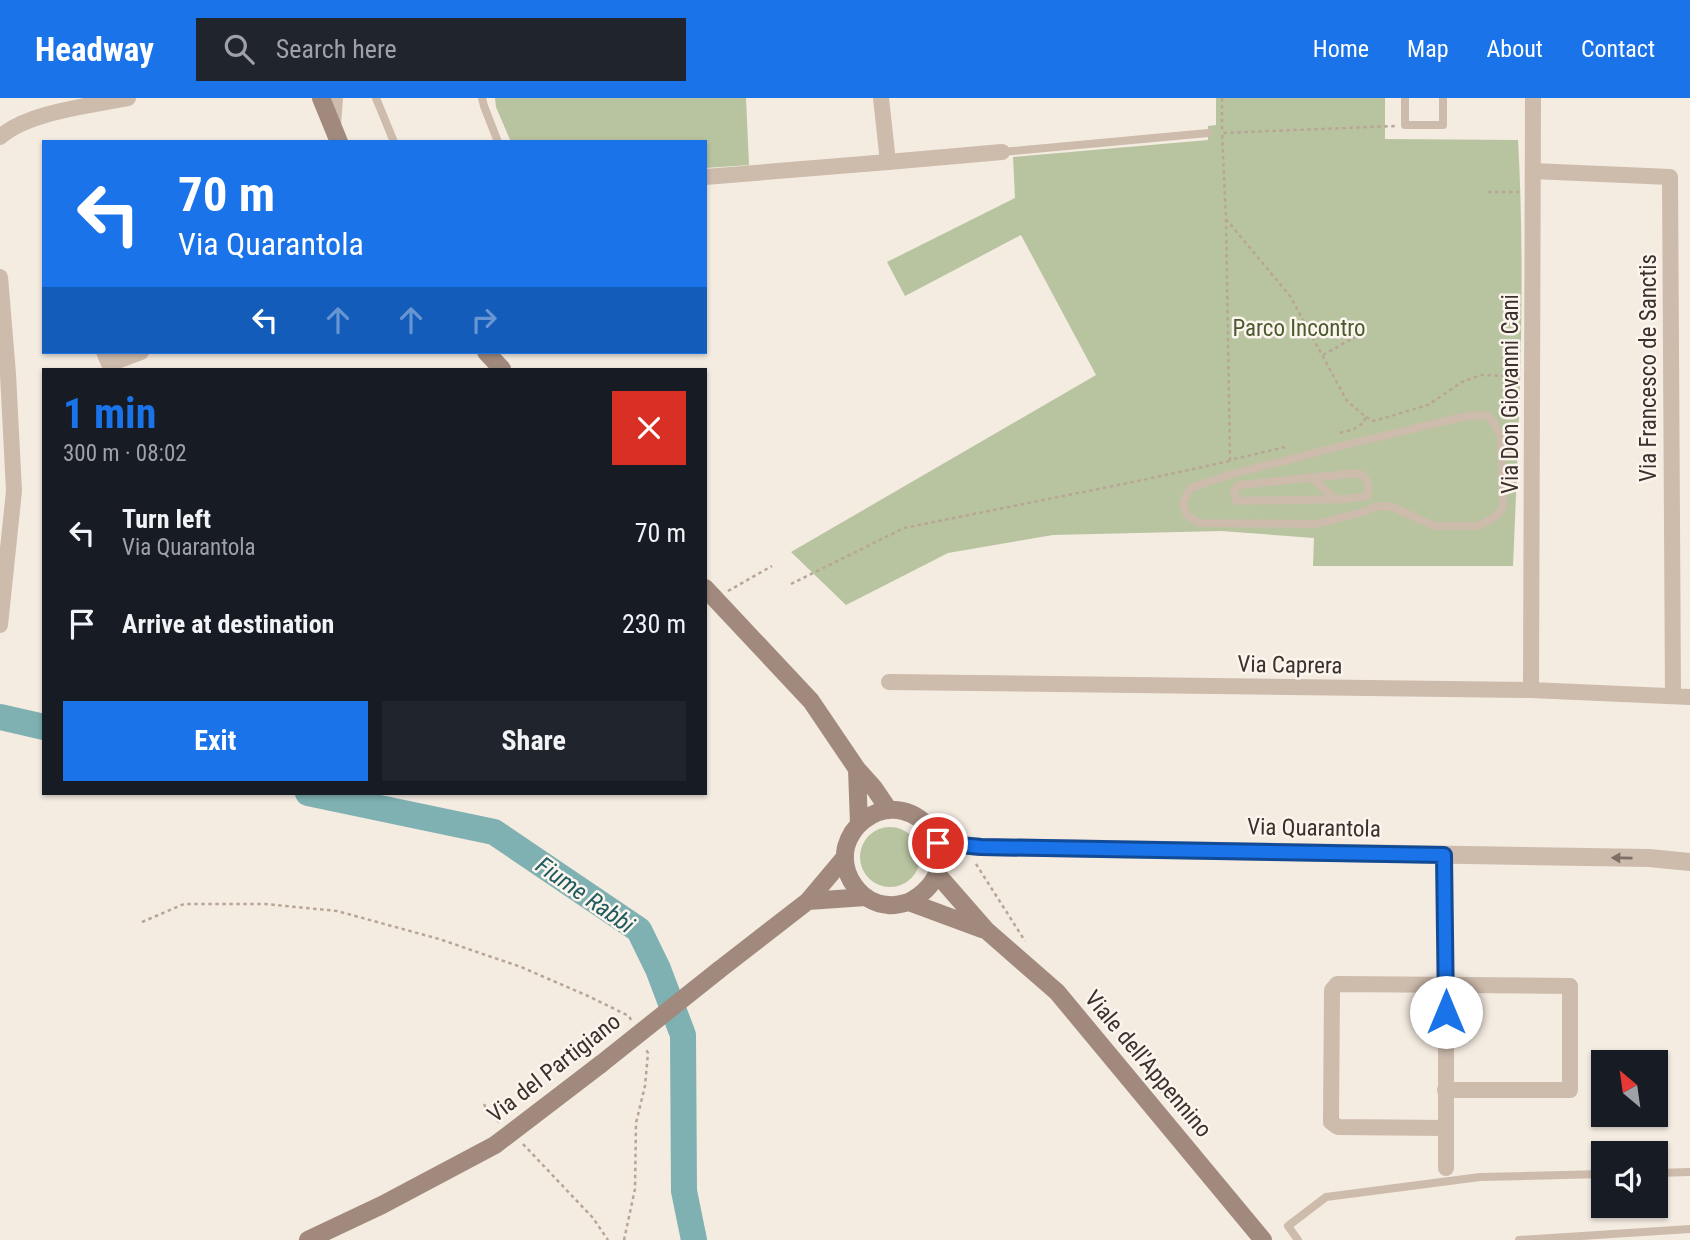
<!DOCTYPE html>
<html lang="en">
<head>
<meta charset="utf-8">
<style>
  body { margin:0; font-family:"Roboto Condensed",sans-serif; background:#20242c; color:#f1f3f6; height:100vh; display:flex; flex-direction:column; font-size:26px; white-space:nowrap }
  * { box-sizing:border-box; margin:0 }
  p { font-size:23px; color:#9ea1a6 }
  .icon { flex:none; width:38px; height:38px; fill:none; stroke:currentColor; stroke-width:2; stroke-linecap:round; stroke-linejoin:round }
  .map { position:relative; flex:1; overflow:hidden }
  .sheet { position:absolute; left:42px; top:270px; width:665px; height:427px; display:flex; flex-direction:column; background:#171b24; border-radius:0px; box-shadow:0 2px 5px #0004 }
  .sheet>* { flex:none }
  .banner { position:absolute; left:42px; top:42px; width:665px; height:214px; border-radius:0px; box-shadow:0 2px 5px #0004; background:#1a73e8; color:#fff; overflow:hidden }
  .needle { width:46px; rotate:331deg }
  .controls { position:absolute; left:1591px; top:952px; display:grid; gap:14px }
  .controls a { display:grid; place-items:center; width:77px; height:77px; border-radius:0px; background:#171b24; box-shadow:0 2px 5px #0004; font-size:35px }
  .pin { position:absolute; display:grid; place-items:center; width:60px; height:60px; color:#fff; margin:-30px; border:4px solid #fff; border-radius:50%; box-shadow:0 2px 7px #0007 }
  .me { position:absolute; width:77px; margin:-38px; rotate:0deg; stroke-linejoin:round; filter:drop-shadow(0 0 5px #0008) }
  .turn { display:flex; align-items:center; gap:24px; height:147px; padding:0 21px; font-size:32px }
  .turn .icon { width:91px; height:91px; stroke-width:2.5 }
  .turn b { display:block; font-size:49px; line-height:60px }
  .lanes { display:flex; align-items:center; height:66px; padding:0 21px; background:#0003; justify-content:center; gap:35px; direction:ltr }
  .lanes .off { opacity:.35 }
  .round { display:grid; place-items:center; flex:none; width:74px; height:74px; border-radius:0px; background:#20242c }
  .summary { display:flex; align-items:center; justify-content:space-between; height:119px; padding:0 21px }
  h1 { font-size:42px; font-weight:700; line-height:52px; color:#1a73e8 }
  .cta { display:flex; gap:14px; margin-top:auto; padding:14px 21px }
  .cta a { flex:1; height:80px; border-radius:0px; background:#1a73e8; color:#fff; font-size:28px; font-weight:700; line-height:80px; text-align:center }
  .cta a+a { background:#20242c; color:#f1f3f6 }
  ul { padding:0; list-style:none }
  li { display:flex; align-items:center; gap:21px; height:91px; padding:0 21px }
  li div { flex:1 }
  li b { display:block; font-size:26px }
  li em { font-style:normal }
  header { display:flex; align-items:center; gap:42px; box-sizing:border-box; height:98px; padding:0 35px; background:#1a73e8; color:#fff }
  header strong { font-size:33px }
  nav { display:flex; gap:38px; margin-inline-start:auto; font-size:24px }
  .search { width:490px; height:63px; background:#20242c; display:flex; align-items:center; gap:18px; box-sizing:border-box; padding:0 24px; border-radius:0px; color:#9ea1a6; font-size:26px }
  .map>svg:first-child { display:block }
</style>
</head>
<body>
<header>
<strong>Headway</strong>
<div class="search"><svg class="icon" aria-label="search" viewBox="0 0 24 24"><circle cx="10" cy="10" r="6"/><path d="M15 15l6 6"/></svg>Search here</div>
<nav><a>Home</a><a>Map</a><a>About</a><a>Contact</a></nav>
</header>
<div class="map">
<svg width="1690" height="1142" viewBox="0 0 1690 1142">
  <rect width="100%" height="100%" fill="#f4ebe1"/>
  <path fill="#b8c4a0" d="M 495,0 L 746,0 L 749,67 L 705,70 L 705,44 L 511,44 L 496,9 Z
    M 1216,0 L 1385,0 L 1385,41 L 1518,42 C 1526,184 1519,327 1513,468 L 1313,468 L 1314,440 L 1221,433 L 1053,437 L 948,455 L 846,507 L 791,454 L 1096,277 L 1021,137 L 905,198 L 887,164 L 1015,100 L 1013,59 L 1208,42 L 1208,28 L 1216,27 Z
    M860 759a30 30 0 1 1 60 0a30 30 0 1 1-60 0Z"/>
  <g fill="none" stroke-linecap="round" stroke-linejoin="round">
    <path stroke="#7fb0b2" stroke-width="26" d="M 0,619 L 44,629
      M 308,695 L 494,734 L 639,832 L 658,871 L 683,937 L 684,1093 L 694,1142"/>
    <path stroke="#b9a596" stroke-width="2.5" stroke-dasharray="3.5 3.5" stroke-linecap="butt" d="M 1222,0 L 1222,35
      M 1488,94 L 1519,94
      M 1226,121 L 1290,198 L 1347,303 L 1366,319 C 1361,331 1351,332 1339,335
      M 1323,257 L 1362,235
      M 1366,319 L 1374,323 L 1428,307 L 1462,284 L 1481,277 L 1516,278
      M 1285,349 L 1230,362 L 1226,121 L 1222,35 L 1395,28
      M 791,486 L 904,430 L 1133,384 L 1230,363
      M 728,493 L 772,468
      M 976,766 L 1025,843
      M 142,824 L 184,806 L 265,806 L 337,813 L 439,841 L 521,869 L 588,898 L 629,918 L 631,922
      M 484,1006 L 488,1014 L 500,1025
      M 523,1046 L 593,1120 L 608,1142
      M 624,1142 L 635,1091 L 636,1025 L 645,988 L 648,955 L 645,950"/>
    <path stroke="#cdbbac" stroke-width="8" d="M 376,0 L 394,44
      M 482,0 L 484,8 L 498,44
      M 1405,0 L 1405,27 L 1443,27 L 1443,0
      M 1002,54 L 1208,35
      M 1487,317 L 1494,325 L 1501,339 L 1503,408 L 1497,418 L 1478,428 L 1435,428 L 1392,409 L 1377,408 L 1363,414 L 1317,426 L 1199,425 L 1187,417 L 1183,405 L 1190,390 L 1232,376 L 1349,346 L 1467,318 Z
      M 1358,375 C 1370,381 1368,385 1368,398 L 1345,401 L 1236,403 L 1234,392 L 1239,387 Z
      M 1311,379 L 1335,401
      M 1656,1075 L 1690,1074
      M 1298,1142 L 1288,1128 L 1326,1099 L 1480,1079 L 1603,1076
      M 1519,1142 L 1690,1131"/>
    <path stroke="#cdbbac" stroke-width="16" d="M 333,27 L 335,0
      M 0,39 C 28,14 90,8 128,0
      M 888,64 L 1002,54
      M 1533,73 L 1670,79 L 1673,598
      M 705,79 L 888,64 L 881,0
      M 0,179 L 8,276 L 14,393 L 0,527
      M 104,254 L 109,266 L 141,254
      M 889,584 L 1531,592 L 1690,599
      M 1531,592 L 1533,0
      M 1444,757 L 1446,888 L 1446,1070
      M 1445,992 L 1570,992 L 1570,888 L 1337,886 L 1332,892 L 1331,1024 L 1338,1029 L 1445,1030"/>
    <path stroke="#cdbbac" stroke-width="18" d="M 938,745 L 981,749 L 1649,760 L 1690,764"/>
    <path stroke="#a18a7d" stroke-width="18" d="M 321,0 L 339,44
      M 486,254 L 502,271
      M 705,490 L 811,603 L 857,671 L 874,690 L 889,712
      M 857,671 L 859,726
      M 937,776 L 986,832 L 1057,894 L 1263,1142
      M 808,803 L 866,799
      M 909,804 C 979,766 916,683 864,722 C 855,729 849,738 846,749 C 840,776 860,805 888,807 C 896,808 902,806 909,804 L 982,831
      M 719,872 L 808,803 L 845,759
      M 308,1142 L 382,1107 L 495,1047 L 601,966"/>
    <path stroke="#a18a7d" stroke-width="18" d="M 601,966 L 719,872"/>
  </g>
  <defs><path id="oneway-solid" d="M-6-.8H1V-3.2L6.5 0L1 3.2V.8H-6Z" transform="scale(1.75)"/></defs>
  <use fill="#7d6f65" href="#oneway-solid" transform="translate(1622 760) rotate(-179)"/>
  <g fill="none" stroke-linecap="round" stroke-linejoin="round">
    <g stroke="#114b97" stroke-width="18">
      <path id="route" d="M 938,745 L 981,749 L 1444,757 L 1446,914"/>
    </g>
    <use href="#route" stroke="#1a73e8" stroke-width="12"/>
  </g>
  <g text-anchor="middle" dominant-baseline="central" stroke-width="5" stroke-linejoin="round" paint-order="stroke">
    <g font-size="23" fill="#4a5a2e" stroke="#fbf5ee">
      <text x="1299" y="230">Parco Incontro</text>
    </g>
    <g font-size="23" fill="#3b302b" stroke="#fbf5ee">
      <text transform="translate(1648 270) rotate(-90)">Via Francesco de Sanctis</text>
      <text transform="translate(1510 296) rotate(-90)">Via Don Giovanni Cani</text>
      <text transform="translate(1290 567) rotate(1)">Via Caprera</text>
      <text transform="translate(1314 730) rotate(1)">Via Quarantola</text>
      <text transform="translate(1148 966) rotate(50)">Viale dell'Appennino</text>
      <text transform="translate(554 970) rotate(-38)">Via del Partigiano</text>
    </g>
    <g font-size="24" font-style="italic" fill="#1f5a5e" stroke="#fbf5ee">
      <text transform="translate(585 797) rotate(35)">Fiume Rabbi</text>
    </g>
  </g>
</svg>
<div class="controls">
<a><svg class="needle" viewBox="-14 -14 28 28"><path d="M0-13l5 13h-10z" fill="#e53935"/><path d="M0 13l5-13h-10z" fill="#9ea1a6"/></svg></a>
<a><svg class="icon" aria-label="sound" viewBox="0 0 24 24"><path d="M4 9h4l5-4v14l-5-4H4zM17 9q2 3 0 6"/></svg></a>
</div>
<div class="pin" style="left:938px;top:745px;background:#d93025"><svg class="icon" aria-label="arrive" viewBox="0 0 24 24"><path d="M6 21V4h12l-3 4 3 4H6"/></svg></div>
<svg class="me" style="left:1446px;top:914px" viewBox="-20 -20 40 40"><circle r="19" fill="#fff"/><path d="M0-13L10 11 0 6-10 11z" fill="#1a73e8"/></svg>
<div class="banner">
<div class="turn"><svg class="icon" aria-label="left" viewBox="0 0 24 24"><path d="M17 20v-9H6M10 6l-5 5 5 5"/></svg><div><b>70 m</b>Via Quarantola</div></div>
<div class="lanes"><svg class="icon" aria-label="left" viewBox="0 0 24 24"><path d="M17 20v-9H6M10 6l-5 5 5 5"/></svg><svg class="icon off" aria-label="ahead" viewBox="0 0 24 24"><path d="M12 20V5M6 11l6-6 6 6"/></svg><svg class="icon off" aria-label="ahead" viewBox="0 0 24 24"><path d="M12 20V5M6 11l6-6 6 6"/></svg><svg class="icon off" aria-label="right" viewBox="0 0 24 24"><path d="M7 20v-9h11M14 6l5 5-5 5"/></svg></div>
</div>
<section class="sheet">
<div class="summary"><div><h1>1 min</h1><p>300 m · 08:02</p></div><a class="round" style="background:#d93025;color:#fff"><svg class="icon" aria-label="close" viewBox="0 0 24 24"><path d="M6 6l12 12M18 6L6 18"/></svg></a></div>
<ul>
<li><svg class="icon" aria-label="left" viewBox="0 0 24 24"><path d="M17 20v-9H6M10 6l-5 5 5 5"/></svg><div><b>Turn left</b><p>Via Quarantola</p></div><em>70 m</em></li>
<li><svg class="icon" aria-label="arrive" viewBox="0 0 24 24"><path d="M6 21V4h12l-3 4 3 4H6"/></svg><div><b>Arrive at destination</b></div><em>230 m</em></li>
</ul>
<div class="cta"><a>Exit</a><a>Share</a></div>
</section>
</div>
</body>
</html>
